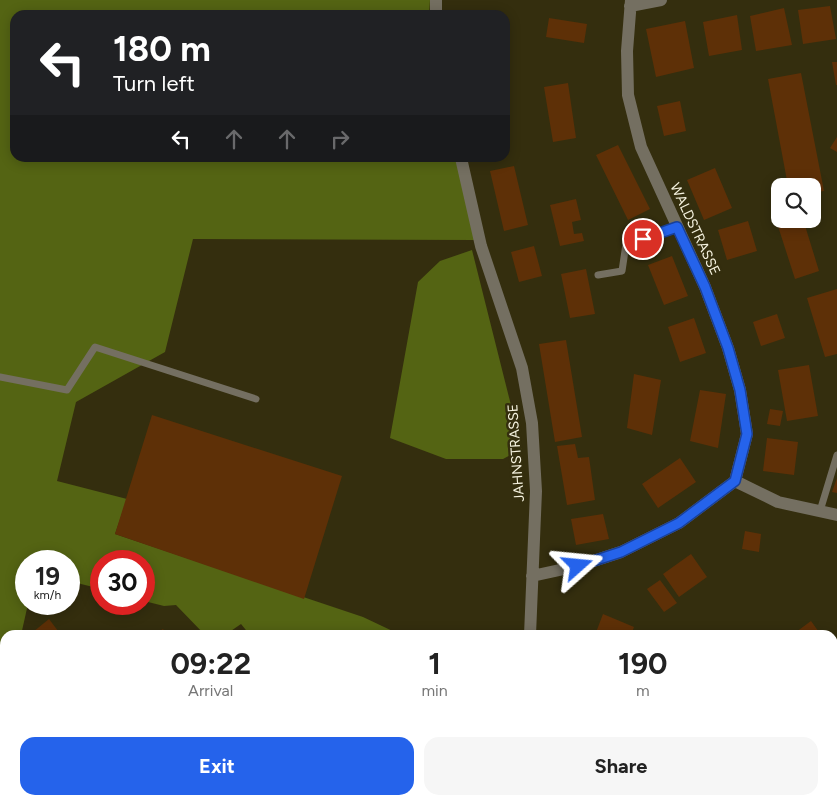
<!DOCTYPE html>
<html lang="en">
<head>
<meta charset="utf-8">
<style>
  body { margin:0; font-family:Figtree,sans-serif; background:#f6f6f6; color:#222; height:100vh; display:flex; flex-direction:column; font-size:19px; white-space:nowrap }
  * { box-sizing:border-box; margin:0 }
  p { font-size:16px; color:#767676 }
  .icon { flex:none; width:28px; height:28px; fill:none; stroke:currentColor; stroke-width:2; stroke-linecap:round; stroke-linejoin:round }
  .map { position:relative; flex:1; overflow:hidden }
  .sheet { position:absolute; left:0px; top:630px; width:838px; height:175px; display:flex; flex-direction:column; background:#fff; border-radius:15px 15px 0 0; box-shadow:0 2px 12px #0003 }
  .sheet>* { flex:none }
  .hud { position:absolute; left:10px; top:10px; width:500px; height:152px; border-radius:15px; box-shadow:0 2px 12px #0003; background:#202124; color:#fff; overflow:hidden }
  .fabs { position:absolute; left:771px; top:178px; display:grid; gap:10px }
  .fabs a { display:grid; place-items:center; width:50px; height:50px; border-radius:10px; background:#fff; box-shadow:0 2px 12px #0003; font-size:25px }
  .speed { position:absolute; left:15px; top:550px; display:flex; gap:10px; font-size:25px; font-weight:700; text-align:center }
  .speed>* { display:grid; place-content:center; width:65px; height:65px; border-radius:50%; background:#fff; box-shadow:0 2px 12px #0003; line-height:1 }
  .speed small { font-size:12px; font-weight:400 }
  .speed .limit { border:8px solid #d22; background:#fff; color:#111 }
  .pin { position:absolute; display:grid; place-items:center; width:42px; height:42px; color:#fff; margin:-21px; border:2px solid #fff; border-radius:50%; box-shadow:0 1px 5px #0007 }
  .me { position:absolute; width:55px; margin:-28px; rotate:72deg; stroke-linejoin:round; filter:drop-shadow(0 0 4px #0008) }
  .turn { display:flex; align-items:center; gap:18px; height:105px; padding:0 20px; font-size:22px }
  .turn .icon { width:65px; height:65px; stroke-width:2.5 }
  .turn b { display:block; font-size:35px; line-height:42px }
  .lanes { display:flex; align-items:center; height:48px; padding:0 20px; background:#0003; justify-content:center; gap:25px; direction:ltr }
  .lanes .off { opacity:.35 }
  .eta { display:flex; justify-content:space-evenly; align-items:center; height:85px; text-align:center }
  .eta b { font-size:30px; font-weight:700; line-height:35px }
  .primary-button { display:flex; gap:10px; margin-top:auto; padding:10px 20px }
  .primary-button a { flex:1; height:58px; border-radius:15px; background:#2563eb; color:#fff; font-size:20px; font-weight:700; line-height:58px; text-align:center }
  .primary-button a+a { background:#f6f6f6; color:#222 }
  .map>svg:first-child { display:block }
</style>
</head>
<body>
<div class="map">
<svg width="837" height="805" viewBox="0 0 837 805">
  <rect width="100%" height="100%" fill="#342e0e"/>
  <path fill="#455219" d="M 837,739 L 837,805 L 677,805 L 689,800 L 832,800 L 833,741 Z"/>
  <path fill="#546413" d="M 0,0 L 430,0 L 429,15 L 15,15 L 15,158 L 457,158 L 476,240 L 193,239 L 165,352 L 76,402 L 57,481 L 127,499 L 115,534 L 363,617 L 401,635 L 250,635 L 241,624 L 225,635 L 205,635 L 176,605 L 164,606 L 144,601 L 144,561 L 101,561 L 101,589 L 69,581 L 69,561 L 26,561 L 26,604 L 28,604 L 21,635 L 5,635 L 5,684 L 0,683 Z
    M 472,250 L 522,449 L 503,459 L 446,459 L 390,438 L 418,282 L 440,261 Z"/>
  <path fill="#5e3007" d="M 830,6 L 836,39 L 803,44 L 798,10 Z
    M 784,8 L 792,45 L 756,51 L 750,16 Z
    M 737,15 L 742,50 L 709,56 L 703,22 Z
    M 549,18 L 587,24 L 584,43 L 546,37 Z
    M 685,21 L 694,68 L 656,77 L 646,29 Z
    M 832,62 L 837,62 L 837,85 L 836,85 Z
    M 801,73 L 824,191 L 812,193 L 812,186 L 788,186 L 768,79 Z
    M 568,83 L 576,138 L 553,142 L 544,87 Z
    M 680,101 L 686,131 L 664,136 L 657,106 Z
    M 837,137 L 837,152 L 830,148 Z
    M 618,145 L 650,209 L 628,220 L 596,155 Z
    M 514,166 L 528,225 L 504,231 L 490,171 Z
    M 715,168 L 732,208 L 704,220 L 687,180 Z
    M 576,199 L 581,220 L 572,222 L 574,234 L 582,233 L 584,241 L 560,246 L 550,205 Z
    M 780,218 L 803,219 L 819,271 L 795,279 L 776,220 Z
    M 748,221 L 757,251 L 727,260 L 718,230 Z
    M 534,246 L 542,276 L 519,282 L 511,252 Z
    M 672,256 L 688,296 L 664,305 L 648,265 Z
    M 586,269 L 595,314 L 570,318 L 561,274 Z
    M 837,289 L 837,354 L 825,357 L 807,298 Z
    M 777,314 L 785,338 L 761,346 L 753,322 Z
    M 694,318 L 706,353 L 680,362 L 668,327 Z
    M 566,340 L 582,437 L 555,442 L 539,344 Z
    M 809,365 L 818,416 L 787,421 L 778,370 Z
    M 634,374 L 661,380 L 652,435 L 627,428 Z
    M 700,390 L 726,394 L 718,448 L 690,441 Z
    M 770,409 L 783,411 L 780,426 L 767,424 Z
    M 152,415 L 342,476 L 304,599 L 115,534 Z
    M 767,438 L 798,442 L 794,475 L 763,471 Z
    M 575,444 L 578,458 L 589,457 L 595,500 L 567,505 L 557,446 Z
    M 680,458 L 696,482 L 658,508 L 642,484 Z
    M 837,478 L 837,493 L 832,492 Z
    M 603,514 L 609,539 L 576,545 L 571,519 Z
    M 745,531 L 761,534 L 759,552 L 742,549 Z
    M 691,554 L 707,577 L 679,597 L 663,574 Z
    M 660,580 L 677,603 L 664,612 L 647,589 Z
    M 603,614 L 634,627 L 631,635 L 595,635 Z
    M 49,619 L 61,635 L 35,635 L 33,632 Z
    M 811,621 L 821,635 L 792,635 Z
    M 163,629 L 167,635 L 154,635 Z
    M 5,785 L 5,800 L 43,800 L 39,805 L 0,805 L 0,791 Z
    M 162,800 L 211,800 L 213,803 L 210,805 L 206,805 L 203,801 L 197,805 L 166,805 Z
    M 330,800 L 368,800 L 369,805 L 332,805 Z
    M 426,800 L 512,800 L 513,802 L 509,805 L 429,805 Z
    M 559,800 L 589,800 L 589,805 L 559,805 Z"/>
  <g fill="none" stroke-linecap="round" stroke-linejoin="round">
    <path stroke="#746f61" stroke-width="7" d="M 598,275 L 622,271 L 626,244 L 677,227
      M 0,377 L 67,390 L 95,347 L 256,399
      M 820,511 L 837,455"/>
    <path stroke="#746f61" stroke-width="12" d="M 630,6 L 661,0
      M 436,15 L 436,0
      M 461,158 L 481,246 L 522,368 L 532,423 L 536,491 L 530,635
      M 735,481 L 778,502 L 837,515
      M 532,576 L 578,566 L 621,552 L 679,523 L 735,481 L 747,434 L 740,390 L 728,348 L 705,287 L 641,147 L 628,95 L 627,51 L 631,0
      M 832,661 L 837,660
      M 0,709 L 5,712
      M 100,800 L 105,805
      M 524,805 L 524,800"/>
  </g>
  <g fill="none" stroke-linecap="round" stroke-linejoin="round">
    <g stroke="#184099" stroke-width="12">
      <path id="route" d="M 578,566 L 621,552 L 679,523 L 735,481 L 747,434 L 740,390 L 728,348 L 705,287 L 677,227 L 643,239"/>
    </g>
    <use href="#route" stroke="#2563eb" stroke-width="9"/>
  </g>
  <g text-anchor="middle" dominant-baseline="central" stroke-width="5" stroke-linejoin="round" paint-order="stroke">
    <g font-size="14" fill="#f5f2df" stroke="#342e0e">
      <text transform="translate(695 229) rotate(65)">WALDSTRASSE</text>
      <text transform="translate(516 453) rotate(-94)">JAHNSTRASSE</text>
    </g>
  </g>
</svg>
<div class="fabs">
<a><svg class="icon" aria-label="search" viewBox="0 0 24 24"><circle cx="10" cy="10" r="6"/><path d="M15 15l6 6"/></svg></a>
</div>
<div class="speed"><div>19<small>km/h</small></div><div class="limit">30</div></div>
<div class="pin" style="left:643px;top:239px;background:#d93025"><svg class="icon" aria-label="arrive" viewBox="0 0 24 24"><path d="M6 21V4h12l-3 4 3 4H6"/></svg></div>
<svg class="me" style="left:578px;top:566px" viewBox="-20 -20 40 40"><path d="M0-17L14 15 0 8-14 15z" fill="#2563eb" stroke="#fff" stroke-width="4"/></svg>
<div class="hud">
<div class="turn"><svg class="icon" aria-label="left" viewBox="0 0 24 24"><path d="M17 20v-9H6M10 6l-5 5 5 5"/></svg><div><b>180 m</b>Turn left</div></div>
<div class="lanes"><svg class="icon" aria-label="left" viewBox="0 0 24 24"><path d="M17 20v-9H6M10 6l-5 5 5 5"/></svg><svg class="icon off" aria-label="ahead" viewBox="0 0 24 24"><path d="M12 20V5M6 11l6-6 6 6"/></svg><svg class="icon off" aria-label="ahead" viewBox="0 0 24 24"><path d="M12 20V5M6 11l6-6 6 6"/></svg><svg class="icon off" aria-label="right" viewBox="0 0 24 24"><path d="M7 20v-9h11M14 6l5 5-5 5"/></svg></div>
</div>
<section class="sheet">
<div class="eta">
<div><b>09:22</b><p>Arrival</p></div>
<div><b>1</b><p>min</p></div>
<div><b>190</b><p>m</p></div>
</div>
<div class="primary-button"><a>Exit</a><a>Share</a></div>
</section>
</div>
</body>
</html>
